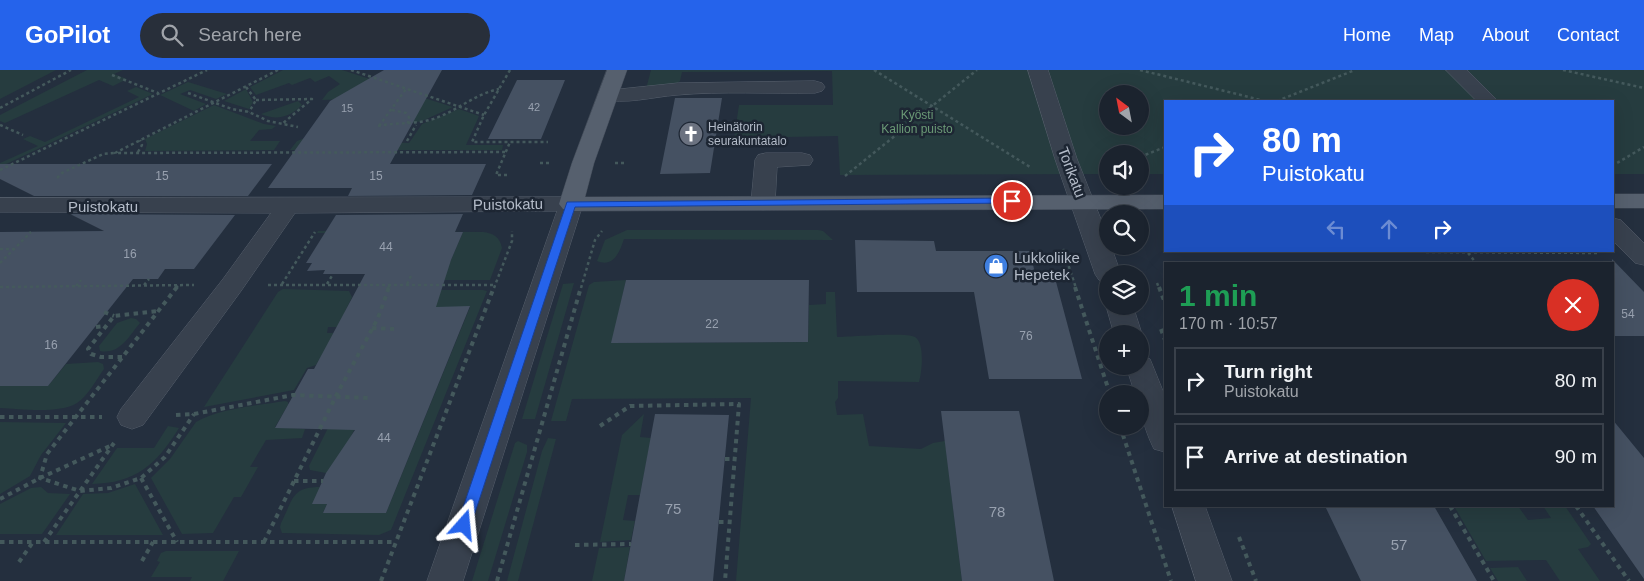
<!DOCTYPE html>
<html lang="en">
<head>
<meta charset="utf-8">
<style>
  body { margin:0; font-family:Arial,sans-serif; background:#282f3a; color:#f1f3f6; height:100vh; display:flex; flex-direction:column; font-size:19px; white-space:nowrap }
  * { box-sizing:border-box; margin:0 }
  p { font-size:16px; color:#a0a4aa }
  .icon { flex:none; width:28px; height:28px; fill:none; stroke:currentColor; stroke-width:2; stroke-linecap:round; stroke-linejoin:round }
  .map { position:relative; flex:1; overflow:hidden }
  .side { position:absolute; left:1164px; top:192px; width:450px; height:245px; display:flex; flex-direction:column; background:#1b232e; border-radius:0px; box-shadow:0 5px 20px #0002,0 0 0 1px #39404a }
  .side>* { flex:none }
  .guide { position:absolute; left:1164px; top:30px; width:450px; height:152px; border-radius:0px; box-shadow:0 5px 20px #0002,0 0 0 1px #39404a; background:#2563eb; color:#fff; overflow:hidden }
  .needle { width:32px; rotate:328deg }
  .buttons { position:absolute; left:1099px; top:15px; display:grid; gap:10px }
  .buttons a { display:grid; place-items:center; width:50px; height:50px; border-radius:50%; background:#1b232e; box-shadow:0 5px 20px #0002,0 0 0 1px #39404a; font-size:25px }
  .pin { position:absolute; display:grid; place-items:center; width:42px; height:42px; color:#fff; margin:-21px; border:2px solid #fff; border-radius:50%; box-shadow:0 1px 5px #0007 }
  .me { position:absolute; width:55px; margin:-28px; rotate:18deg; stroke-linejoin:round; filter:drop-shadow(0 0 4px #0008) }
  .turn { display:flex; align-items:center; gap:18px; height:105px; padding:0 15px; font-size:22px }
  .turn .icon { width:65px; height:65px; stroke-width:2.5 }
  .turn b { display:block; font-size:35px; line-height:42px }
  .lanes { display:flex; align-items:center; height:48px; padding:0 15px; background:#0003; justify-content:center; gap:25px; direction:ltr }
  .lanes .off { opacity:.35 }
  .round { display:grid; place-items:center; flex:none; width:52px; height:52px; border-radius:26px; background:#282f3a }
  .headline { display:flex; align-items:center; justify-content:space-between; height:85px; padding:0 15px }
  h1 { font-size:30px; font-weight:800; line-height:38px; color:#1e9e55 }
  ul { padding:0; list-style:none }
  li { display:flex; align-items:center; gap:15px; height:68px; margin:0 10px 8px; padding:0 5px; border:2px solid #39404a; border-radius:0px }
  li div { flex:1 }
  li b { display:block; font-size:19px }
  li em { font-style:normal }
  header { display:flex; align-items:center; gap:30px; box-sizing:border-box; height:70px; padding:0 25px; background:#2563eb; color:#fff }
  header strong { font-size:24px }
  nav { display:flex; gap:28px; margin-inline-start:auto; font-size:18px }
  .search { width:350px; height:45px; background:#282f3a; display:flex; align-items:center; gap:12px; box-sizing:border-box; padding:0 18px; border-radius:28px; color:#a0a4aa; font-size:19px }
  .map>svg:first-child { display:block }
</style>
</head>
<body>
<header>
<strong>GoPilot</strong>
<div class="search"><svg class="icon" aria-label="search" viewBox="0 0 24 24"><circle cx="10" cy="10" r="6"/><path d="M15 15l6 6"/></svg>Search here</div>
<nav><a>Home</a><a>Map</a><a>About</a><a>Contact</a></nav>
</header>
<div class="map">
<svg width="1644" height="511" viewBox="0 0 1644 511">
  <rect width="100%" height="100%" fill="#242f3e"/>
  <path fill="#263c3f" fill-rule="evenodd" d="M 0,0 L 56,0 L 0,29 Z
    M 87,0 L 123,0 L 114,4 L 127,9 L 113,16 L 99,10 L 5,53 L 0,51 L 0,45 Z
    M 283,0 L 342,0 L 398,18 L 375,28 L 322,30 L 328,22 L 340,14 L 329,6 L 315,12 L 310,8 L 292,15 L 289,13 L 256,25 L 250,17 Z
    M 651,0 L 1644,0 L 1644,104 L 1613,104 L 1612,31 L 1165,31 L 1165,104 L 1140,104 L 1140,84 L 1108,84 L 1107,104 L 840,105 L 838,66 L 734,68 L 739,35 L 833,35 L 832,1 L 682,2 L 680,11 L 675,15 L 646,19 ZM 1108,24 L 1140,24 L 1140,56 L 1108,56 Z
    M 188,12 L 227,24 L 216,29 L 190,20 L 180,24 L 206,34 L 194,41 L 160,25 Z
    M 136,17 L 153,24 L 0,97 L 0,93 L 38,76 L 23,69 L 30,66 L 45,72 L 139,27 L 127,21 Z
    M 246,19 L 253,32 L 249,39 L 224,31 Z
    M 418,26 L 453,37 L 422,51 L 411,53 Z
    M 298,31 L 302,35 C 290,47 277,51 261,44 Z
    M 214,35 L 264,54 L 276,56 L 272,59 L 259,60 L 250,71 L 280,71 L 274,80 L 145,81 L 147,74 L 145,69 Z
    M 459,39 L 479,46 L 466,75 L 503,75 L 502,80 L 290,80 L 297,71 L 305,68 L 409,73 L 422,54 Z
    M 627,160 L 818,160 L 823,161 L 833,170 L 624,169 C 620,181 614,198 597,191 L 605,170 Z
    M 318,161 L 483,162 C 493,163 500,167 502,178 L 490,210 L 422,210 L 450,192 L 463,162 L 317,163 Z
    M 626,210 L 612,273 L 808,272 L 809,235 L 826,234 L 826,222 L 835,222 L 837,267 C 851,267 906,262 915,267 C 925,273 922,302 919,312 L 838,311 L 838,328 L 835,332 L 837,345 L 863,344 L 869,376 L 921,379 L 933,373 L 945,371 L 962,511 L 736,511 L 751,328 L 572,329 L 566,351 L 551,351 L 589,215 L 594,212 Z
    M 574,213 L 535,349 L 522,349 L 563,214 Z
    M 283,219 L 349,221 L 352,227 L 338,257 L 328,257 L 327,263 L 333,263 L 334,266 L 316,295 L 307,298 L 294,320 L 204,337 L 278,222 Z
    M 414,220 L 483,220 L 487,221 L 391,460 L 379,465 L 282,463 L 280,457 L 281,453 C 293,430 291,417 320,417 L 319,434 L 327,434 L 323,443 L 386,443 L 470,237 L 422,237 Z
    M 131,248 L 136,249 L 140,253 C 129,266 120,285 100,281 L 99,276 L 117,253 Z
    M 98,292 L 103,294 L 104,299 C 96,310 88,326 77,333 C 59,344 21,339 0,338 L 0,316 L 48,316 L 66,294 Z
    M 285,331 L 288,332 L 288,335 L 275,357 L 305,359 L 302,368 L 266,370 L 250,397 L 258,397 L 241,427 L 234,427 L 213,463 L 182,464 L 151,408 L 170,389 L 196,352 C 217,339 260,335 285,331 Z
    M 367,333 L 334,402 L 326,403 L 310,400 L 309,396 L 339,336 Z
    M 644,344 L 640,367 L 651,368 L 640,425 L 628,425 L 623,450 L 635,451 L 631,470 L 600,472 L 622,365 Z
    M 0,352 L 66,353 L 41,385 L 30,406 L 0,424 Z
    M 168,356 L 179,358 C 156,395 136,413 92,414 L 117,378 L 154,378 Z
    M 548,368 L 556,369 L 518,511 L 507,511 L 542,381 Z
    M 518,371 L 527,375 L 527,382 L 488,511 L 472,511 L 515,373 Z
    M 135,414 L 163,465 L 56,465 L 83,424 L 108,423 Z
    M 41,417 L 48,423 L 70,424 L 42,464 L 0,464 L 0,434 L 31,418 Z
    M 1454,436 L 1518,436 L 1528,450 L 1551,448 L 1543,436 L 1565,436 L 1591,474 L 1588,477 L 1578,479 L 1600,511 L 1560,511 L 1546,490 L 1486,491 Z
    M 630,477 L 624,511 L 592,511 L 599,478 Z
    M 166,481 L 239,481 L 223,511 L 190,511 L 192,507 L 151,507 L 160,492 L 157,491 L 161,483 Z
    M 1518,497 L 1527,511 L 1498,511 L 1490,498 Z"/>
  <path fill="#455162" d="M 384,0 L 442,0 L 390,94 L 486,94 L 472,125 L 348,126 L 352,118 L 268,118 L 330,31 Z
    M 517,10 L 565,10 L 541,69 L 488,69 Z
    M 675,28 L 722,28 L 710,103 L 660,104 Z
    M 0,94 L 272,94 L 248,126 L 34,126 L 0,109 Z
    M 70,144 L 235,145 L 194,199 L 165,199 L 158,209 L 133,209 L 48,316 L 0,316 L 0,162 L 104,161 Z
    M 463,144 L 455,162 L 463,162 L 451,190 L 436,237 L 470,236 L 386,443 L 323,443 L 327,434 L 312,434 L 326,403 L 355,360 L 275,358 L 308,299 L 314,299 L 365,204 L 323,204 L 325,200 L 307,201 L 312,193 L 306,193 L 336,145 Z
    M 855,170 L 934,171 L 936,181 L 1030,181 L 1036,208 L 1055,208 L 1082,309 L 989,309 L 974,222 L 857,222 Z
    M 1612,189 L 1644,222 L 1644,266 L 1612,266 Z
    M 626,210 L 809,210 L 808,272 L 611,273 Z
    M 941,341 L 1019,341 L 1054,511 L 962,511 Z
    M 655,344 L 729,345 L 713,511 L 624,511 Z
    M 1612,349 L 1644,388 L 1644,509 L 1593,436 L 1612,436 Z
    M 1325,436 L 1434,436 L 1477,511 L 1361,511 Z"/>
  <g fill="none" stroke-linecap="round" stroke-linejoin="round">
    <g stroke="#565f6c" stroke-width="1">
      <path id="minor" d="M 1028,0 L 1048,0 L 1077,89 L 1108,167 L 1108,176 L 1111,176 L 1121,204 L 1108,204 L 1108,212 L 1099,210 L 1095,204 L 1055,89 Z
        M 1446,0 L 1467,0 L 1498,31 L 1477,31 Z
        M 815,11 L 822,13 L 825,17 L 822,21 L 815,23 C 769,24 722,21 677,25 C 652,27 625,35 601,29 L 598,25 L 601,21 L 678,13 Z
        M 766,83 L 802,83 L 810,85 L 813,90 L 810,95 L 777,97 L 775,133 L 771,138 L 763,140 L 755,138 L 751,133 L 755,90 L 758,85 Z
        M 571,127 L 579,129 L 583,134 L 463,511 L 427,511 L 557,141 L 295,143 L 241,221 L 143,355 L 132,359 L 121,355 L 117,347 L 121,339 L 223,209 L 271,143 L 0,142 L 0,128 Z
        M 1612,148 L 1621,150 L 1644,173 L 1644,195 L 1635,193 L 1612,170 Z
        M 1108,233 L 1108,236 L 1133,236 L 1142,264 L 1140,267 L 1140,264 L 1114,264 L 1106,236 Z
        M 1140,286 L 1150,289 L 1165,326 L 1165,382 L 1154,379 C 1145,361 1140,343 1140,324 L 1135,324 L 1126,296 L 1140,296 Z
        M 1172,436 L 1205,436 L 1232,511 L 1196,511 Z"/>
    </g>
    <g stroke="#414a57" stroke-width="1">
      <path id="major" d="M 607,0 L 627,0 L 594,93 L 585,127 L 1165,125 L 1165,139 L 571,141 L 563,139 L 559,134 L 572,93 Z
        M 1612,124 L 1644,124 L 1644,138 L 1612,138 Z"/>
    </g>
    <path stroke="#44595c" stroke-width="2.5" stroke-dasharray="3 3" stroke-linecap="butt" d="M 278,0 L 115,83 L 506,82
      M 351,0 L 484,45
      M 510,0 L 484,45 L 472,72 L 548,72
      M 874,0 L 1030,97
      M 1140,0 L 1265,31
      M 1563,0 L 1644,18
      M 112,5 L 158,23
      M 246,17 L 256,30 L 249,42
      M 188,23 L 232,39 L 249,42 L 268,51 L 298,57
      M 256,30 L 312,29 L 282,54
      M 1277,31 L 1355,0
      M 0,38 L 71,0
      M 392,40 L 406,43 L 410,49 L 407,54
      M 0,55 L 23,65
      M 378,56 C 397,52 417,55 436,48 C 458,40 475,24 499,19
      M 379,56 L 406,19
      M 407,71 L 416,55
      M 138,82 L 142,75 L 140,70
      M 1140,87 L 1165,77
      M 540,93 L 551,93
      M 615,93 L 626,93
      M 1612,96 L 1644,77
      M 0,100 L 207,0
      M 507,105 L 496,105 L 510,72
      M 845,106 L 977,0
      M 57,108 L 62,103 L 103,84 L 115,83
      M 0,179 L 14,179
      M 1063,179 L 1076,218
      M 1426,182 L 1598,183
      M 1468,183 L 1477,194
      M 0,193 L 31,162
      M 1140,205 L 1145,218
      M 1157,213 L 1159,218
      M 282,214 L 315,162
      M 327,214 L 333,204
      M 407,214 L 412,204
      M 144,215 L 149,209
      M 268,215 L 495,215
      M 76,216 L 81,210
      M 0,217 L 194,215
      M 176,218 L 178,216
      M 388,218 L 390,214
      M 494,218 L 512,171 L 512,161
      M 581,218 L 595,170 L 602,161"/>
    <path stroke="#44595c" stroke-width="4" stroke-dasharray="4.5 4.5" stroke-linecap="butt" d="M 177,217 L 47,384 L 40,408 L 80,421 L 111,418 L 141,408 L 165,387 L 194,344
      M 1075,217 L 1110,324
      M 1145,217 L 1146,220
      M 1159,217 L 1165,233
      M 104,242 L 114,246
      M 96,257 L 105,256
      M 372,258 L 394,259
      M 1161,259 L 1165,270
      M 122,287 L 101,287 L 91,284 L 88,279 L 114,246 L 158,241
      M 176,345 L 194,344 L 293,325 L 370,328
      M 0,347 L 102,347
      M 600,356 L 630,336 L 739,334 L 725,511
      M 1120,356 L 1171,511
      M 725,389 L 734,389
      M 141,408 L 177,472
      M 294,411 L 323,411
      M 0,429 L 40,408 L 112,375
      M 1450,436 L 1494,511
      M 1576,436 L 1629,511
      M 719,452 L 730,452
      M 1239,467 L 1256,511
      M 0,472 L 396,472
      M 44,472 L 114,373
      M 264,472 L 336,326 L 378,248 L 389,217
      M 575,475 L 631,474
      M 142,491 L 153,472
      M 19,492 L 33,472
      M 381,511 L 494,217
      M 497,511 L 581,217"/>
    <use href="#minor" fill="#38414e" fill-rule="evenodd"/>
    <use href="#major" fill="#56606e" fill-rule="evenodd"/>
  </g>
  <path fill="#2563eb" stroke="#184099" d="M 1012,128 L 1017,131 L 1016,133 L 575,137 L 471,455 L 469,459 L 464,461 L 459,459 L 457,455 L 567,132 Z"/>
  <defs>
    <g id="church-disc" transform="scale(1.25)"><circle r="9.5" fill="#6b7280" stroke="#1d2633"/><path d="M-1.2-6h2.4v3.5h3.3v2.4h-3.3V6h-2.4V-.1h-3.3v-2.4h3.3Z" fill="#fff"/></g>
    <g id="shop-disc" transform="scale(1.25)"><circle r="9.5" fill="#3f7fe0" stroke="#1d2633"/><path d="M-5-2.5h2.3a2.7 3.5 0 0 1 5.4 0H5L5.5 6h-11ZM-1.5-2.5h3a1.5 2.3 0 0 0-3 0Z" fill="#fff"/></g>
  </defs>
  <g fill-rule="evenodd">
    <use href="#church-disc" x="691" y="64"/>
    <use href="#shop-disc" x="996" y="196"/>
  </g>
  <g text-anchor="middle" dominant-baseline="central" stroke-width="5" stroke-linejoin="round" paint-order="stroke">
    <g font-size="11" fill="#98a1af">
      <text x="534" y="37">42</text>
      <text x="347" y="38">15</text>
    </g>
    <g font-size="12" fill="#6b9a76" stroke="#1d2633">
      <text x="917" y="45">Kyösti<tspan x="917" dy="14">Kallion puisto</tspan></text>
    </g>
    <g font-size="12" fill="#b4bcc9" stroke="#1d2633" text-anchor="start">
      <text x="708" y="57">Heinätorin<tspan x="708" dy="14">seurakuntatalo</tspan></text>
    </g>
    <g font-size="12" fill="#98a1af">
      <text x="162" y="106">15</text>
      <text x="376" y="106">15</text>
      <text x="386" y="177">44</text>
      <text x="130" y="184">16</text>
      <text x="1628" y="244">54</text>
      <text x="712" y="254">22</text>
      <text x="1026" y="266">76</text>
      <text x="51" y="275">16</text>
      <text x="384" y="368">44</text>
    </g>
    <g font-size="15" fill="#b4bcc9" stroke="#1d2633">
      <text transform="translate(1072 102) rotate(69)">Torikatu</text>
      <text transform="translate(508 134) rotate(-1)">Puistokatu</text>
      <text x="103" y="136">Puistokatu</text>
    </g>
    <g font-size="15" fill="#b4bcc9" stroke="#1d2633" text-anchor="start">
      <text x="1014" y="187">Lukkoliike<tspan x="1014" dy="17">Hepetek</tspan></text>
    </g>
    <g font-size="15" fill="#98a1af">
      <text x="673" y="438">75</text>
      <text x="997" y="441">78</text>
      <text x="1399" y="474">57</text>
    </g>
  </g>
</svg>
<div class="buttons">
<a><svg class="needle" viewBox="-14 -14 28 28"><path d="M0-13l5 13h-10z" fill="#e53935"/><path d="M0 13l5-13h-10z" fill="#a0a4aa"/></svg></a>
<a><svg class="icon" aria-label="sound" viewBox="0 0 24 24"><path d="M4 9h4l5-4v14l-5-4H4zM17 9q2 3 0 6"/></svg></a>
<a><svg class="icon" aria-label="search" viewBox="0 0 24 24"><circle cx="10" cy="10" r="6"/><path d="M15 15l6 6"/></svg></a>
<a><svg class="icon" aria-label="layers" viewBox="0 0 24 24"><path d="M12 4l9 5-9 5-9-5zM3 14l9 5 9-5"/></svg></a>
<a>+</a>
<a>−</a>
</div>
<div class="pin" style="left:1012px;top:131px;background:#d93025"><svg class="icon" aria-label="arrive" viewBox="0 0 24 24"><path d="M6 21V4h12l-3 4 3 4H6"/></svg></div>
<svg class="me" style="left:464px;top:455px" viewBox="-20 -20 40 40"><path d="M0-17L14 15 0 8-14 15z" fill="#2563eb" stroke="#fff" stroke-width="4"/></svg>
<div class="guide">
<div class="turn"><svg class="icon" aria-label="right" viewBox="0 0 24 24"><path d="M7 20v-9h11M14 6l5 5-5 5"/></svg><div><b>80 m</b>Puistokatu</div></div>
<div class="lanes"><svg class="icon off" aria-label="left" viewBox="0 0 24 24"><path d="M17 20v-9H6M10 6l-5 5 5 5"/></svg><svg class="icon off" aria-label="ahead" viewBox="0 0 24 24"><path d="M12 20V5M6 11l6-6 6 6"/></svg><svg class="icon" aria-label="right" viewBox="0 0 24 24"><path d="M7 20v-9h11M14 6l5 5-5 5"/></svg></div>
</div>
<section class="side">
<div class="headline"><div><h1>1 min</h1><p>170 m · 10:57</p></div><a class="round" style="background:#d93025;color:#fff"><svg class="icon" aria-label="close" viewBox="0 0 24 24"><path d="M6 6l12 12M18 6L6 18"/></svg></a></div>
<ul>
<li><svg class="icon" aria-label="right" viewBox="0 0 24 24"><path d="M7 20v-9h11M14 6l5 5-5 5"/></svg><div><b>Turn right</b><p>Puistokatu</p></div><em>80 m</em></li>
<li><svg class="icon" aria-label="arrive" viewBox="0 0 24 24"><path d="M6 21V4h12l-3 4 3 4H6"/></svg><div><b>Arrive at destination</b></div><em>90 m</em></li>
</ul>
</section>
</div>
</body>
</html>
